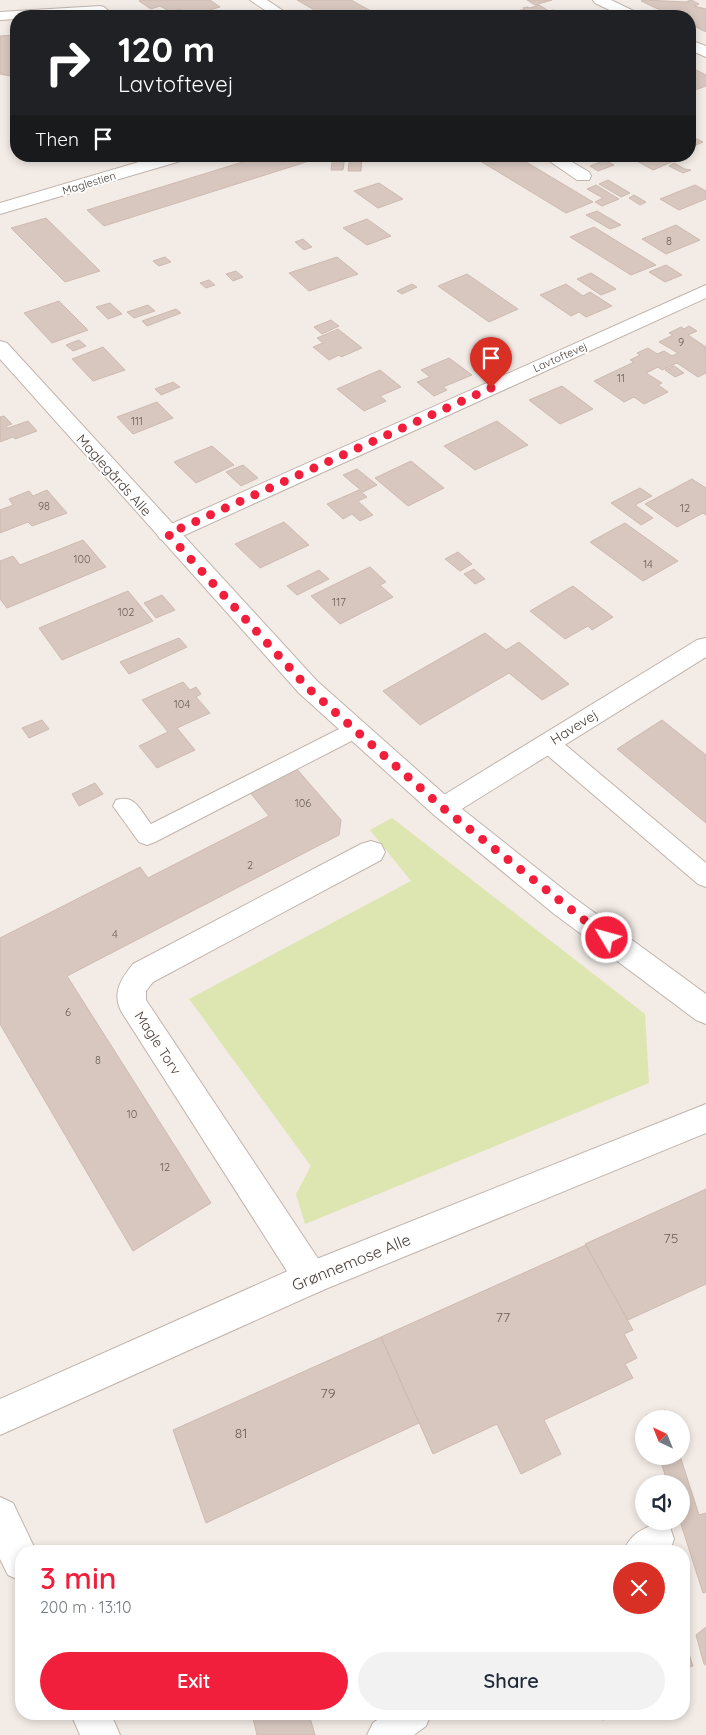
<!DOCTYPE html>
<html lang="en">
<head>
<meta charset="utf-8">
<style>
  body { margin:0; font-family:Quicksand,sans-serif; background:#f2f2f3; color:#1f2937; height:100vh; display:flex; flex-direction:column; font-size:19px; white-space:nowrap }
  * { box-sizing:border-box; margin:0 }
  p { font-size:16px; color:#747a83 }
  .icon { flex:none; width:28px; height:28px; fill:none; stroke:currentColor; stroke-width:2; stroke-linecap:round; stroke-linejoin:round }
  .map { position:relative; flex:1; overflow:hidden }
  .panel { position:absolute; left:15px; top:1545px; width:675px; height:175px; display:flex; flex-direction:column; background:#fff; border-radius:20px; box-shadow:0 2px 8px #0003 }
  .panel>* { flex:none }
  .top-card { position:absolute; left:10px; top:10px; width:686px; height:152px; border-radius:20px; box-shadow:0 2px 8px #0003; background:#202124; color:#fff; overflow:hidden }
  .needle { width:32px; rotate:317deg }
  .tools { position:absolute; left:635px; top:1410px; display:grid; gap:10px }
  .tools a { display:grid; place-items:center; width:55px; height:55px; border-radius:50%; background:#fff; box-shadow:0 2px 8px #0003; font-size:25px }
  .pin { position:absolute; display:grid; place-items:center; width:42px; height:42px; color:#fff; margin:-51px -21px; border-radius:50% 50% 50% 0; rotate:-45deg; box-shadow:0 0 5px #0007 }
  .pin .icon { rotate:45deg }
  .me { position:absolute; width:55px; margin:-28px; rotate:307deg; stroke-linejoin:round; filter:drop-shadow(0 0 4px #0008) }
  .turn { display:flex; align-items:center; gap:18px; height:105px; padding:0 25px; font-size:22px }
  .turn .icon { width:65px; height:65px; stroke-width:2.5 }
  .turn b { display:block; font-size:35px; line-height:42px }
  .then { display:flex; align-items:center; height:48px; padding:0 25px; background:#0003; gap:10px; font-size:19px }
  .round { display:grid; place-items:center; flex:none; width:52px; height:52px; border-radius:26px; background:#f2f2f3 }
  .overview { display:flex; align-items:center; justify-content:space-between; height:85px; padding:0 25px }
  h1 { font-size:30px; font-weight:600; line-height:38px; color:#f11f3b }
  .cta { display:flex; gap:10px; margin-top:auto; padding:10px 25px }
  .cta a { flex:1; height:58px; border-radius:30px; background:#f11f3b; color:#fff; font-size:20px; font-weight:600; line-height:58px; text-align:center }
  .cta a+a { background:#f2f2f3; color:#1f2937 }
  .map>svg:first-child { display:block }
</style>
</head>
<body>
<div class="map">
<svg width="706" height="1735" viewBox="0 0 706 1735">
  <rect width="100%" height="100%" fill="#f2ebe6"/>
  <path fill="#dde5b1" d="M 392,818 L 645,1014 L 649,1083 L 305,1224 L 296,1194 L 311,1166 L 189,999 L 411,881 L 370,830 Z"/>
  <path fill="#d7c7bf" stroke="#cebab0" d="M 143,0 L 210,0 L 220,7 L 190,16 L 180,9 L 171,12 L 160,6 L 151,9 L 139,1 Z
    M 297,0 L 351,0 L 380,16 L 325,16 Z
    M 527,0 L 552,0 L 535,5 Z
    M 644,0 L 686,2 L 691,0 L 699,4 L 694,6 L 706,9 L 706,32 L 690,24 L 690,16 L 673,16 L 641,1 Z
    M 539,5 L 549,11 L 553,10 L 559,14 L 555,16 L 514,16 L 510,13 L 525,9 L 523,8 L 527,7 L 530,8 Z
    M 16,35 L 16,77 L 0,74 L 0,36 Z
    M 690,67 L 706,75 L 706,86 L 695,90 L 690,88 Z
    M 693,137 L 703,142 L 691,147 L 690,138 Z
    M 262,156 L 325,156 L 104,226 L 87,210 Z
    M 333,156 L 345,156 L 343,170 L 331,170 Z
    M 350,156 L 362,156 L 361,171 L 348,171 Z
    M 472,156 L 516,156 L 593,202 L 566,213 Z
    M 628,156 L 677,156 L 681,158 L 653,170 Z
    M 605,160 L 614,165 L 598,171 L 590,166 Z
    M 674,163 L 685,169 L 691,170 L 683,173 L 669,166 Z
    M 608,180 L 630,193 L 621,197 L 599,184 Z
    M 379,183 L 403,199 L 378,208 L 354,191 Z
    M 596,185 L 619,199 L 602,206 L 595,202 L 603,198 L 587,189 Z
    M 695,185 L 706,191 L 706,199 L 679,210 L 660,199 Z
    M 634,195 L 646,202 L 640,205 L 629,198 Z
    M 597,211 L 621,225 L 610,229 L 586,215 Z
    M 46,218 L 100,271 L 65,282 L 11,228 Z
    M 367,219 L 391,236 L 367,245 L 343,228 Z
    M 676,225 L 700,240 L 666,254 L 642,239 Z
    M 594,227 L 656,265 L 631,275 L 570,237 Z
    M 303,239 L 312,247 L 304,250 L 295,242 Z
    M 165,257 L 171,262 L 159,266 L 153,261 Z
    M 337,257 L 358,274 L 309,291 L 289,273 Z
    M 666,265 L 682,275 L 665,282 L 649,272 Z
    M 236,271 L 243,277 L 233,281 L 226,274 Z
    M 591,273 L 616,289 L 601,295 L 577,279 Z
    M 467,274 L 518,309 L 489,322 L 438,286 Z
    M 209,280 L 215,285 L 206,288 L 200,283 Z
    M 412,284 L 417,287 L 402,294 L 397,291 Z
    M 566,284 L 583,296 L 590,292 L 612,306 L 586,317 L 579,312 L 571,316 L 540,295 Z
    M 59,301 L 88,330 L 52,343 L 24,313 Z
    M 110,303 L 122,314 L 108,319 L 96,307 Z
    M 148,305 L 155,311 L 134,318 L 127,312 Z
    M 176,309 L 181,313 L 147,326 L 142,321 Z
    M 331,320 L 339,326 L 322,334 L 314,327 Z
    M 689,326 L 697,331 L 688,335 L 706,347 L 706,373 L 698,377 L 677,363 L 662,370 L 658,367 L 646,373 L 662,383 L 658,385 L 668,392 L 644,404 L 634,397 L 624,402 L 594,381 L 634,362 L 630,360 L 640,355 L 637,353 L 648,348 L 657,354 L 664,351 L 672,356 L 678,353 L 659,342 L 673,335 L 669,333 L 681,327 L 684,329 Z
    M 338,329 L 362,348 L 341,357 L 339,355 L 329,360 L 313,347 L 323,343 L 317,338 Z
    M 79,340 L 86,346 L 73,351 L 66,345 Z
    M 103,347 L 125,370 L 93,381 L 72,359 Z
    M 449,358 L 472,375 L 443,387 L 447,390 L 434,396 L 417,382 L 430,377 L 421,370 Z
    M 674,366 L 684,373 L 675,377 L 665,370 Z
    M 380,370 L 401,387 L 380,396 L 386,401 L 364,411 L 337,389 Z
    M 173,382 L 180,387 L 161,395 L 155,389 Z
    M 562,386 L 593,409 L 560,424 L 529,400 Z
    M 157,402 L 173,418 L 133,434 L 117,417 Z
    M 4,416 L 12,424 L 6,426 L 8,428 L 28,421 L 37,431 L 15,439 L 13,437 L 0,442 L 0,417 Z
    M 497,421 L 528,445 L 475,470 L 444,446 Z
    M 212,446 L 234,465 L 196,483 L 174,462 Z
    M 411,461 L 444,488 L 408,506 L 375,478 Z
    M 243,465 L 258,478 L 241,486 L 226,472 Z
    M 357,469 L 377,485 L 363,492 L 343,475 Z
    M 692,479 L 706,488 L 706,515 L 703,513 L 677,527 L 645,504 Z
    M 640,488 L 652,496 L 635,505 L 653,518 L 641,525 L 611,503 Z
    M 47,490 L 67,513 L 32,526 L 28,522 L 0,533 L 0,510 L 13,505 L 9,499 L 29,491 L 33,496 Z
    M 359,490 L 367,497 L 358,501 L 373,515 L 360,521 L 352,514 L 343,519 L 327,504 Z
    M 284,522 L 309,545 L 260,568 L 235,544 Z
    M 625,523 L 678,561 L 643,581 L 590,542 Z
    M 83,540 L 106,567 L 7,608 L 0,599 L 0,561 L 13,556 L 20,565 Z
    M 458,552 L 472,564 L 460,571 L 445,559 Z
    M 370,567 L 386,582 L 380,585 L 393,597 L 340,624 L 311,596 Z
    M 474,569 L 485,579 L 475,584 L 464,574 Z
    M 319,570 L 329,579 L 297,595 L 287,586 Z
    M 573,586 L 613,617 L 592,630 L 588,626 L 565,639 L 530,611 Z
    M 128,591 L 153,621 L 62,660 L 39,628 Z
    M 162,595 L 175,610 L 156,618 L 144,603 Z
    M 485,633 L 506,650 L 519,642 L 569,684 L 542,700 L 509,673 L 420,725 L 383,691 Z
    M 179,638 L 187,647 L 129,674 L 120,662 Z
    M 183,682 L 190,690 L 196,687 L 201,694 L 196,697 L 210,713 L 177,728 L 195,750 L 157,768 L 139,746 L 168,732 L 142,700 Z
    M 42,720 L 49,729 L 29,738 L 22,728 Z
    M 662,720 L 706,755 L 706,823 L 617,749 Z
    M 296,768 L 341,820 L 339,835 L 67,976 L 211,1203 L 133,1251 L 0,1024 L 0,938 L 140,867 L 148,878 L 269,816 L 249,791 Z
    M 95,783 L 103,794 L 79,806 L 72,794 Z
    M 706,1189 L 706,1284 L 628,1320 L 585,1244 Z
    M 586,1245 L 633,1330 L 624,1334 L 637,1358 L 625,1364 L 633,1378 L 544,1420 L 561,1454 L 521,1474 L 497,1424 L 433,1454 L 381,1337 Z
    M 381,1337 L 419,1423 L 206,1523 L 173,1430 Z
    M 665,1410 L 668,1419 L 647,1419 L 646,1415 Z
    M 659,1456 L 680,1456 L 699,1515 L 706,1513 L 706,1592 L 703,1593 L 680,1521 L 681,1484 L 668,1484 Z
    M 706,1627 L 706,1665 L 704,1664 L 696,1635 Z
    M 684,1639 L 693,1666 L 684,1668 Z
    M 252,1714 L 309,1714 L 315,1735 L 257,1735 Z
    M 572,1714 L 604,1714 L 604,1720 Z"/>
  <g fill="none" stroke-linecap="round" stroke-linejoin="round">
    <g stroke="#c1b4ac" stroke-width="2">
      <path id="service" d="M 100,6 L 104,7 L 114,16 L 100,16 L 97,14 L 16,16 L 16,19 L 0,20 L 0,12 Z
        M 355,721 L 363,723 L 366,729 L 363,735 L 155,842 L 147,845 L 139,842 L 113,806 L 116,800 C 135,794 140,810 151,824 Z
        M 548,735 L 556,737 L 706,863 L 706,887 L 698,884 L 540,749 L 537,743 L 540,737 Z
        M 658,1523 L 670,1527 L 674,1539 L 670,1551 L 624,1551 C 630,1534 642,1529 658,1523 Z
        M 385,1714 L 431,1714 L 426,1726 L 414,1735 L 367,1735 L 373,1723 Z"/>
    </g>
    <g stroke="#c1b4ac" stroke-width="2">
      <path id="minor" d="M 250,0 L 267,0 L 291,16 L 274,16 Z
        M 593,0 L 611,0 L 638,13 L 640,16 L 622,16 L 595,3 Z
        M 690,40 L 706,46 L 706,57 L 690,50 Z
        M 159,156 L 186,156 L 184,160 L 0,214 L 0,203 Z
        M 542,156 L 562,156 L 589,172 L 591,176 L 589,180 L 577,180 Z
        M 706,285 L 706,298 L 176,539 L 168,541 L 160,539 L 157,534 L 160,529 Z
        M 706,638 L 706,657 L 452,815 L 443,818 L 434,815 L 430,808 L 434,801 L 697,640 Z
        M 371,841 L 381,844 L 385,852 L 381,860 L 153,982 L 146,991 L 146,1000 L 323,1266 L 328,1278 L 323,1290 L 311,1295 L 299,1290 L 121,1011 C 112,992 121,979 133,964 L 361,844 Z
        M 0,1497 L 13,1503 L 36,1551 L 21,1551 L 21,1581 L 8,1575 L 0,1559 Z
        M 71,1714 L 111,1714 L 120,1735 L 80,1735 Z"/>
    </g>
    <g stroke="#c1b4ac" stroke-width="2">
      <path id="tertiary" d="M 0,341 L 7,343 L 317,681 L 452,801 L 573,897 L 706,994 L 706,1024 L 696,1020 L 553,913 L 434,815 L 299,693 L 0,359 Z
        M 706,1104 L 706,1133 L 323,1290 L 0,1435 L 0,1399 L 299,1266 Z"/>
    </g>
    <use href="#service" fill="#fff" fill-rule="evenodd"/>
    <use href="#minor" fill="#fff" fill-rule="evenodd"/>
    <use href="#tertiary" fill="#fff" fill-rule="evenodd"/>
  </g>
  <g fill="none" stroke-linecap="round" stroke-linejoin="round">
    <path stroke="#f11f3b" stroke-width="9" stroke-dasharray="0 16.2" d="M 491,388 L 168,534 L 308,688 L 443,808 L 607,938"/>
  </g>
  <g text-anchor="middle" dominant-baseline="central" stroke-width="4" stroke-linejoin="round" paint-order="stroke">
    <g font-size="11" fill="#453b36" stroke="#fff">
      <text transform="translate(89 183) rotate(-17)">Maglestien</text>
      <text transform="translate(560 357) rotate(-24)">Lavtoftevej</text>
    </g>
    <g font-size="11" fill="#6a5e58">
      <text x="669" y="241">8</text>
      <text x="681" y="342">9</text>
      <text x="621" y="378">11</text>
      <text x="137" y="421">111</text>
      <text x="44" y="506">98</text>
      <text x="685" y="508">12</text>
      <text x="82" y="559">100</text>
      <text x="648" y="564">14</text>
      <text x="339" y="602">117</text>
      <text x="126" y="612">102</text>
      <text x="182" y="704">104</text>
      <text x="303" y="803">106</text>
      <text x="250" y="865">2</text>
      <text x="115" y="934">4</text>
      <text x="68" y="1012">6</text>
      <text x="98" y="1060">8</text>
      <text x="132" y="1114">10</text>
      <text x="165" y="1167">12</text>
    </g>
    <g font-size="14" fill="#453b36" stroke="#fff">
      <text transform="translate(114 475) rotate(48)">Maglegårds Alle</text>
      <text transform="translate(574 727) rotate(-32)">Havevej</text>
      <text transform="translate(158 1043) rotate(57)">Magle Torv</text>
    </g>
    <g font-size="14" fill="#6a5e58">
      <text x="671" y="1238">75</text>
      <text x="503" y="1317">77</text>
      <text x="328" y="1393">79</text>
      <text x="241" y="1433">81</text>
    </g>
    <g font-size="16" fill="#453b36" stroke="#fff">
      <text transform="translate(351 1262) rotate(-22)">Grønnemose Alle</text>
    </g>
  </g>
</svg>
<div class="tools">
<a><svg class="needle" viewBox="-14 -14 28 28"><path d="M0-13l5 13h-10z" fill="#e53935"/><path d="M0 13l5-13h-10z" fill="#747a83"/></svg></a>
<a><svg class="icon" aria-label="sound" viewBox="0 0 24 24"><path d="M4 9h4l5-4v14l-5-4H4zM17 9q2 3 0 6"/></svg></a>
</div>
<div class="pin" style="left:491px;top:388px;background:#d93025"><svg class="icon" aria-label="arrive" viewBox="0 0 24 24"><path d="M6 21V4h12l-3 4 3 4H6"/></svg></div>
<svg class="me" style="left:607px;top:938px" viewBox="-20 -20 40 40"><circle r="17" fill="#f11f3b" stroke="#fff" stroke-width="3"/><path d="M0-11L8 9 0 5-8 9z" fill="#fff"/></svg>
<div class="top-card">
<div class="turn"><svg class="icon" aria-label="right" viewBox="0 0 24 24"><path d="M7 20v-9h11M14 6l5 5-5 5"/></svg><div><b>120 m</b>Lavtoftevej</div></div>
<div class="then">Then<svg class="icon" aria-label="arrive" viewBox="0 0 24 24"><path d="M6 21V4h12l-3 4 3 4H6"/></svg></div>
</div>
<section class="panel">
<div class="overview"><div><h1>3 min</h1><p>200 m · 13:10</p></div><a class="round" style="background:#d93025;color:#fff"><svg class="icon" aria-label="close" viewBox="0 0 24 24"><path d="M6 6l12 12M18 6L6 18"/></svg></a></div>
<div class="cta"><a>Exit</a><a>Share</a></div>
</section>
</div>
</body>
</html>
